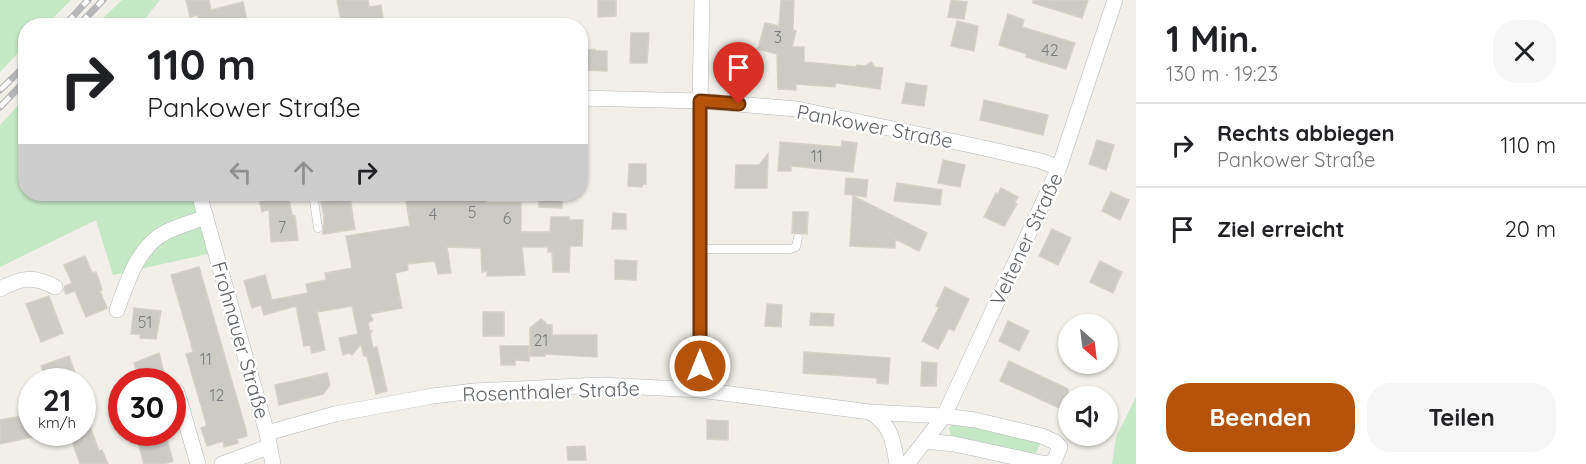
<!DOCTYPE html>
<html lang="de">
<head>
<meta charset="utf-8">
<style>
  body { margin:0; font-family:Quicksand,sans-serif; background:#f6f6f6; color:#202124; height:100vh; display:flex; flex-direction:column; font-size:22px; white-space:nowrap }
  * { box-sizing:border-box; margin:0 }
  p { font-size:20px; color:#757577 }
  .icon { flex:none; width:33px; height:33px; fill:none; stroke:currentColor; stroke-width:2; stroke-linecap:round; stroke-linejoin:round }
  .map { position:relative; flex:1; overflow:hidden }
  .side { display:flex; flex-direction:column; background:#fff; width:450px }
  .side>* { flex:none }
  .hud { position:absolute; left:18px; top:18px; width:570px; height:183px; border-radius:24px; box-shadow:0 2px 4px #0004; background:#fff; color:#202124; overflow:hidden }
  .needle { width:39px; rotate:152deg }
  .tools { position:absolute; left:1058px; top:314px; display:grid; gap:12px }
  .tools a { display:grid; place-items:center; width:60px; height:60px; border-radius:50%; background:#fff; box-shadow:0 2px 4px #0004; font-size:30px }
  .speed { position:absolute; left:18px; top:368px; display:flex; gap:12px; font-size:30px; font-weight:700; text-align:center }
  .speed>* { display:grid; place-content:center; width:78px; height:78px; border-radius:50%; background:#fff; box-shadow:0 2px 4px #0004; line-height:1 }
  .speed small { font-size:15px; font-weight:400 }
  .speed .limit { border:9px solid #d22; background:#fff; color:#111 }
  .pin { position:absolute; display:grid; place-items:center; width:51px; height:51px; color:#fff; margin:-62px -26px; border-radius:50% 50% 50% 0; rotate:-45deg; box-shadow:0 0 6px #0007 }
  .pin .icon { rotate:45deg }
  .me { position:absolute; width:66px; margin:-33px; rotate:0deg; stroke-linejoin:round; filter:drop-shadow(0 0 4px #0008) }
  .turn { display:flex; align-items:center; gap:21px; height:126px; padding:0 30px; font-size:27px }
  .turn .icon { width:78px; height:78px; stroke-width:2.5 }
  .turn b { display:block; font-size:42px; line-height:51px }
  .lanes { display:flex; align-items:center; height:57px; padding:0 30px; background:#0003; justify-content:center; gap:30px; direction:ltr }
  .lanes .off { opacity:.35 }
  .round { display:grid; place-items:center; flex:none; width:63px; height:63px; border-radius:24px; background:#f6f6f6 }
  .summary { display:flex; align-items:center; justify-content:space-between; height:102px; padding:0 30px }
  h1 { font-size:36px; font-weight:700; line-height:45px }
  .cta { display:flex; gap:12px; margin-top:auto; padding:12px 30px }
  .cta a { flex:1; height:69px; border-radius:24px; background:#b45309; color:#fff; font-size:24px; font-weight:700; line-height:69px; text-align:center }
  .cta a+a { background:#f6f6f6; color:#202124 }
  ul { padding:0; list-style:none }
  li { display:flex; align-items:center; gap:18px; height:84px; padding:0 30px; border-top:2px solid #e0e0e0 }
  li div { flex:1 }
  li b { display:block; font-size:22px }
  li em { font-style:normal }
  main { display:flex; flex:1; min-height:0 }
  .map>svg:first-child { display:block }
</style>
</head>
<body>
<main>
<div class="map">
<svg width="1136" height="464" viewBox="0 0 1136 464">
  <rect width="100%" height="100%" fill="#f1efe8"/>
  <path fill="#c5e8c5" d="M 0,0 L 71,0 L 46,25 L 26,26 L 25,46 L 0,72 Z
    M 122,0 L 160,0 L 140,25 L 96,25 Z
    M 25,98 L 26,194 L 191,194 L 208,254 L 113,275 L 96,220 L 0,267 L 0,125 Z
    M 1136,397 L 1136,464 L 1112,464 L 1116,437 Z
    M 954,422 L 1035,438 L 1040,444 L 1036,453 C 1011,456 974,445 951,436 L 949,428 Z"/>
  <path fill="#cccac5" stroke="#d6d1c6" stroke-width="1.5" d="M 186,0 L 209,0 L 211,10 L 243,2 L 248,26 L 199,26 L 198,15 L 190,17 Z
    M 337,0 L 368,0 L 369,7 L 381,5 L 383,19 L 342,26 Z
    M 598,0 L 616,0 L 616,16 L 598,17 Z
    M 781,0 L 794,0 L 793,30 L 796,31 L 792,47 L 804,47 L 804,62 L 857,67 L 857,65 L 865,66 L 871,62 L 875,67 L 883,68 L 880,89 L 836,83 L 835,87 L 796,84 L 796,90 L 778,89 L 777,54 L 758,49 L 765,23 L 779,26 Z
    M 951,0 L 967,2 L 964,19 L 948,17 Z
    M 1033,0 L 1088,0 L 1082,18 L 1033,3 Z
    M 1008,14 L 1024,20 L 1022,27 L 1075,43 L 1066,69 L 1026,57 L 1027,54 L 999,45 Z
    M 957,21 L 978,26 L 974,51 L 951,46 Z
    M 631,33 L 649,33 L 647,63 L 630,63 Z
    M 727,47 L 753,48 L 753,70 L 726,69 Z
    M 594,49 L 597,51 L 607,51 L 607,71 L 580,70 L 580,51 Z
    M 906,83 L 927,86 L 924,106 L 902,103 Z
    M 984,100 L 1048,115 L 1043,135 L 980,120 Z
    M 1097,140 L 1114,145 L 1106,170 L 1089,164 Z
    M 842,141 L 857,143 L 853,172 L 791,166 L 791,171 L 778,171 L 780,142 L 841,147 Z
    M 768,154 L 767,188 L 735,188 L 736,165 L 759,165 Z
    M 943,160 L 965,165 L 960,187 L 938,183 Z
    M 629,164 L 646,164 L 646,184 L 643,184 L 642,187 L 628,186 Z
    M 846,178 L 868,180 L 866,197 L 845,194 Z
    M 897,183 L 942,190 L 940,205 L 894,201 Z
    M 1001,188 L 1018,197 L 1015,202 L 1017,204 L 1004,226 L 984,217 L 996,193 L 998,194 Z
    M 1111,192 L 1129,200 L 1120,220 L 1102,211 Z
    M 258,194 L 288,194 L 292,215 L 295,216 L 298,240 L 271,242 L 269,209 L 262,212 Z
    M 405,194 L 446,194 L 446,200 L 487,199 L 486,203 L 521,203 L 521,232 L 550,232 L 551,217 L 569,217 L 569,220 L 583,220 L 582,246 L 570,246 L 569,272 L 553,272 L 552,252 L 548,252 L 548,247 L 522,247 L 525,275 L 487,276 L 487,271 L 482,272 L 481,248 L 447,247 L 451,273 L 438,274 L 435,261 L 407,264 L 408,270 L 395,273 L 402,308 L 370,314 L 373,320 L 368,323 L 370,331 L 372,331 L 370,333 L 373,348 L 377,347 L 387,391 L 376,394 L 367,356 L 364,356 L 361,344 L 352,355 L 349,353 L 343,355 L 339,338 L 358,334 L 352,306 L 317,312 L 325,350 L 312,353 L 310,345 L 304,346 L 296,306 L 264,315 L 261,305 L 252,308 L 244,281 L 265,275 L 272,300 L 308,293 L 306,284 L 326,280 L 325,273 L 352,268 L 346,236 L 410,226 Z
    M 539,194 L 562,194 L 562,208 L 539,207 Z
    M 853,196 L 927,233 L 919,251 L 895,239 L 895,248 L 850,246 Z
    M 350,197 L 355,229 L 323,234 L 324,217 L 321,202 Z
    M 793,212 L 808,212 L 807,234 L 792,233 Z
    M 613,213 L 626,214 L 626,229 L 612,229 Z
    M 1052,229 L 1071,238 L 1058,265 L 1039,256 Z
    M 85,256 L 92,273 L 96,272 L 100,283 L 102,290 L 100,291 L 107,308 L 86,317 L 75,291 L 66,294 L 64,290 L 65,286 L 72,283 L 64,265 Z
    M 615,260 L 637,261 L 636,280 L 615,279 Z
    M 1100,261 L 1122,272 L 1113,293 L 1090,282 Z
    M 199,267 L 246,430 L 247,436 L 237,439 L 238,443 L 224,447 L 223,441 L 207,446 L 201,428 L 207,426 L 186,354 L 193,352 L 191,344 L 192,343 L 191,343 L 171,275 Z
    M 945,287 L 969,299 L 954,331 L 949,328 L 938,349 L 922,341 L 939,307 L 936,306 Z
    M 49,296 L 63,333 L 41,342 L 26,304 Z
    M 767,304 L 782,305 L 781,327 L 765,326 Z
    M 134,308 L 161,311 L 156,339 L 140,338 L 140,334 L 131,334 Z
    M 483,312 L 504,312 L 504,336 L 483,336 Z
    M 811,313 L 834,314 L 833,326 L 810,325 Z
    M 541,319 L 548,325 L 552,325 L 552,335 L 597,335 L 597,357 L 545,354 L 545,356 L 530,356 L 530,328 Z
    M 1008,321 L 1029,331 L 1019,351 L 999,341 Z
    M 500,346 L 529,346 L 529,361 L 515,360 L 515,365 L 501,365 Z
    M 804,352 L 890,358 L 888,384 L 877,383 L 877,378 L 803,373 Z
    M 159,353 L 166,381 L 140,381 L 134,363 Z
    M 69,356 L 78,381 L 47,381 L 41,366 Z
    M 1009,361 L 1068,389 L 1068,412 L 1000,381 Z
    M 922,362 L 937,363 L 936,386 L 921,386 Z
    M 327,373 L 330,385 L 323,394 L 279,405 L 275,385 Z
    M 84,409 L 99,451 L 102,450 L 108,464 L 80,464 L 72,441 L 82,437 L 82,410 Z
    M 32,414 L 32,437 L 0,444 L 0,420 Z
    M 707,420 L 728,421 L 728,440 L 707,439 Z
    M 135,432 L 165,432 L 173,461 L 164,464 L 144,464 Z
    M 585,446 L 586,460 L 568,460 L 567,447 Z"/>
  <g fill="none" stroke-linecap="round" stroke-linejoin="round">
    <g stroke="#b5b8bc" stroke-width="9">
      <path id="lane" d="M 313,194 L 318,228
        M 700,249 L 790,249 L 796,247 L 798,238"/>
    </g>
    <g stroke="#b5b8bc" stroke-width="16">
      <path id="street" d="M 580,98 L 700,101 L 797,109 L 975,146 L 1041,161 L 1059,168
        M 199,194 L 267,433 L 273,464
        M 0,289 C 21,278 33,275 55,287
        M 117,310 C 127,282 138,246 166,232 C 178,226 193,222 206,217
        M 700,390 L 700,101 L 702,0
        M 177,392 L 198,464
        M 870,412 C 892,426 893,440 897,464
        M 267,433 L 335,414 L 433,396 L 474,391 L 601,385 L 700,390 L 870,412 L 944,416 L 975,420 L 1042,436 L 1055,442 L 1060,447 L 1054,461 L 1046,464
        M 925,441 L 954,444 L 1046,464
        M 222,464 L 268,447
        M 907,464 L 944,416 L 1059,168 L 1115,0"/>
    </g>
    <use href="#lane" stroke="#fff" stroke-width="8"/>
    <use href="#street" stroke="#fff" stroke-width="15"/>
    <g stroke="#b6b7b8" stroke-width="7">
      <path id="rail" d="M 64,26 L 88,0
        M 78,26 L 103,0
        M 0,90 L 26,65
        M 0,107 L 26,80"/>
    </g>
    <use href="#rail" stroke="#fff" stroke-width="4.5" stroke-dasharray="14" stroke-linecap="butt"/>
  </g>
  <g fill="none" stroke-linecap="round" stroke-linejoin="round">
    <g stroke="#753606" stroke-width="15">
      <path id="route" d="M 700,366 L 700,101 L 739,104"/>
    </g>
    <use href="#route" stroke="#b45309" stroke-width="10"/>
  </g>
  <g text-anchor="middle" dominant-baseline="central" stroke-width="5" stroke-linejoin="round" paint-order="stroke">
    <g font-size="16" fill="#7a7d7f">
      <text x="778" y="37">3</text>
      <text x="1050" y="50">42</text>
      <text x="817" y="156">11</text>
      <text x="472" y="212">5</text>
      <text x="433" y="214">4</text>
      <text x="507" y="218">6</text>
      <text x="282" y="227">7</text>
      <text x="145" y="322">51</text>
      <text x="541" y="340">21</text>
      <text x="206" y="359">11</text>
      <text x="217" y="395">12</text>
    </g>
    <g font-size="20" fill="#5f6368" stroke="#fff">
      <text transform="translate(875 126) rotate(11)">Pankower Straße</text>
      <text transform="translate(1026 239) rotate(-65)">Veltener Straße</text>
      <text transform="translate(241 340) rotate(74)">Frohnauer Straße</text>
      <text transform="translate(551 391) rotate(-2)">Rosenthaler Straße</text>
    </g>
  </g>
</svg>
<div class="tools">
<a><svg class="needle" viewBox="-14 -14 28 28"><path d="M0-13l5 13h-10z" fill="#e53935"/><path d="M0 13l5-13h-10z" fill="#757577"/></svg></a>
<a><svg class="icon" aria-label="sound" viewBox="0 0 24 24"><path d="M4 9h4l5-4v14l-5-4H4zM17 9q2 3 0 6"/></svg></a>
</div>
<div class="speed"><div>21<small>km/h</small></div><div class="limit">30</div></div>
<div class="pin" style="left:739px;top:104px;background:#d93025"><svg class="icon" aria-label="arrive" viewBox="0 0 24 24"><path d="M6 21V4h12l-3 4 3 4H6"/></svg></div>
<svg class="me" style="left:700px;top:366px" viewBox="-20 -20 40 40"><circle r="17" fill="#b45309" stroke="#fff" stroke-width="3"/><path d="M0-11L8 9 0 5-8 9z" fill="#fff"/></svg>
<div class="hud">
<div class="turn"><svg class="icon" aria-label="right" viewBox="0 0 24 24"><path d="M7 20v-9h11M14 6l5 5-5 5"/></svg><div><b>110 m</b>Pankower Straße</div></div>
<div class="lanes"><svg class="icon off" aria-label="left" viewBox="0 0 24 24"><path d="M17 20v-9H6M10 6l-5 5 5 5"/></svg><svg class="icon off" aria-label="ahead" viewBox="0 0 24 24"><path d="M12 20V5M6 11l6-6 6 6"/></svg><svg class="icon" aria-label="right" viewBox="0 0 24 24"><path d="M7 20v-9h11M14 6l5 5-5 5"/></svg></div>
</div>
</div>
<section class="side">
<div class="summary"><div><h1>1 Min.</h1><p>130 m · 19:23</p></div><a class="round"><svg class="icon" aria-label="close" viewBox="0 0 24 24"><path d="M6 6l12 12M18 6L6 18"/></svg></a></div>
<ul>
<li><svg class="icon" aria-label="right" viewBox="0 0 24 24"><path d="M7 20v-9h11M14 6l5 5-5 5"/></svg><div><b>Rechts abbiegen</b><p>Pankower Straße</p></div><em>110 m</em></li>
<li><svg class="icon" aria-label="arrive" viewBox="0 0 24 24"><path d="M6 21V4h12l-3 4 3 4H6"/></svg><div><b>Ziel erreicht</b></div><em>20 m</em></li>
</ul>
<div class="cta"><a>Beenden</a><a>Teilen</a></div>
</section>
</main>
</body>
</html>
